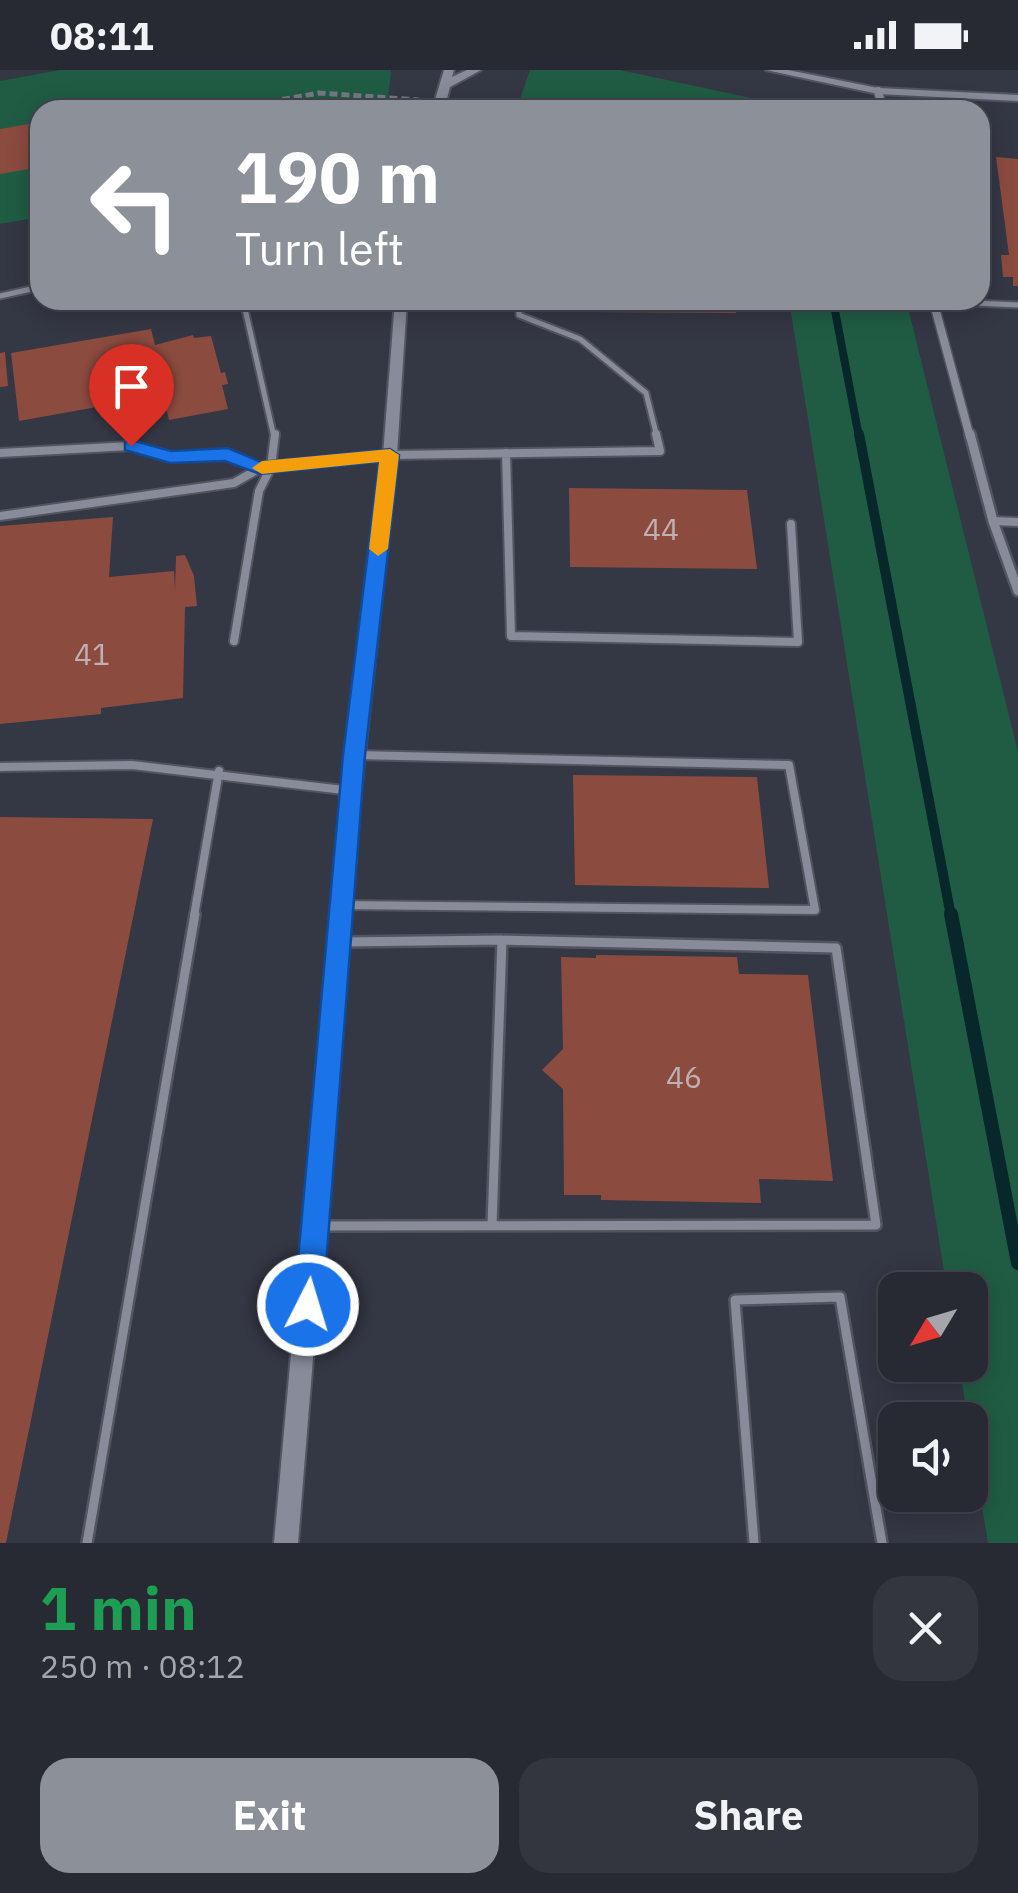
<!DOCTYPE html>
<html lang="en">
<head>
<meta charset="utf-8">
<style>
  body { margin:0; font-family:"IBM Plex Sans",sans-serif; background:#33353f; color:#f1f3f6; height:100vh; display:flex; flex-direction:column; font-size:38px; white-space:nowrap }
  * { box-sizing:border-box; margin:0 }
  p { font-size:32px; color:#a4a6ac }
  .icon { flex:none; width:55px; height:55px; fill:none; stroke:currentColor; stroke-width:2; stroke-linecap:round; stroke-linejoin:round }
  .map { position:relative; height:1473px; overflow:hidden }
  .sheet { display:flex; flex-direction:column; background:#272933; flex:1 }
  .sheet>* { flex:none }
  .guide { position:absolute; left:30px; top:30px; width:960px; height:210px; border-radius:30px; box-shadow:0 5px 25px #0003,0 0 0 2px #43454e; background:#8c9099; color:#fff; overflow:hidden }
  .needle { width:65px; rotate:232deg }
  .buttons { position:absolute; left:878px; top:1202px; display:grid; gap:20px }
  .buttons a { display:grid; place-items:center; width:110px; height:110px; border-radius:20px; background:#272933; box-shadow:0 5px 25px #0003,0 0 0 2px #43454e; font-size:50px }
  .pin { position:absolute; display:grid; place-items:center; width:85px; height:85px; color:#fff; margin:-102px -42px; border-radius:50% 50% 50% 0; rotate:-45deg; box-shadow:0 0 10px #0007 }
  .pin .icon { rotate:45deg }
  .me { position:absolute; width:110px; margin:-55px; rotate:5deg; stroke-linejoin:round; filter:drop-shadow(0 0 8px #0008) }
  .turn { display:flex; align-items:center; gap:35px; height:210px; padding:0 40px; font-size:45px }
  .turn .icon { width:130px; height:130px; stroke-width:2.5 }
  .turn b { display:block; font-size:70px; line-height:85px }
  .round { display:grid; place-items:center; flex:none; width:105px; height:105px; border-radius:30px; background:#33353f }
  .head { display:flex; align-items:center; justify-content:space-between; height:170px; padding:0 40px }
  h1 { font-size:60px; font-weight:700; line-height:75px; color:#1e9e55 }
  .action { display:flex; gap:20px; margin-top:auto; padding:20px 40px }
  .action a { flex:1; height:115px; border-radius:30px; background:#8c9099; color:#fff; font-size:40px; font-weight:700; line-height:115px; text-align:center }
  .action a+a { background:#33353f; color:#f1f3f6 }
  .status { display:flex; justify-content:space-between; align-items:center; height:70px; padding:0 50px; background:#272933; direction:ltr }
  .status svg { height:28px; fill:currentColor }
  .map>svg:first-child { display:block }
</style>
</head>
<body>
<div class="status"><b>08:11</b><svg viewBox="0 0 49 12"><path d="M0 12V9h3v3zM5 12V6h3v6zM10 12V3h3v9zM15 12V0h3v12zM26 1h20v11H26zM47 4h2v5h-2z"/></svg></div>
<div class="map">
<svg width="1018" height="1473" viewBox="0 0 1018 1473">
  <rect width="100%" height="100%" fill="#343744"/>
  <path fill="#205c44" d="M 60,0 L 391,0 L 387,40 L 40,40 L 40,147 L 0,154 L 0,11 Z
    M 530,0 L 620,0 L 808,40 L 516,40 Z
    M 789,230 L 906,230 L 1018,682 L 1018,1473 L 988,1473 L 959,1295 L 970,1295 L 970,1220 L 947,1220 Z"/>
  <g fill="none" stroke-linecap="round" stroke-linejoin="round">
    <path stroke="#08272a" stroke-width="8" d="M 833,230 L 859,367"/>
    <path stroke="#08272a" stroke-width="10" d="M 859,364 L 951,846"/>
    <path stroke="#08272a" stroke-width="14" d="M 951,844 L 1018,1193"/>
  </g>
  <path fill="#8c4b3f" d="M 40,52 L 40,97 L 0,104 L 0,59 Z
    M 996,87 L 1018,89 L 1018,216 L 1013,216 L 1013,207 L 1003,207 L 1001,185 L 1009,185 Z
    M 590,230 L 734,230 L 736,243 L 591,242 Z
    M 151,259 L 155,275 L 193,265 L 194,268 L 211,266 L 221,303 L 225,302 L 228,314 L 222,315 L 228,339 L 169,350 L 163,325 L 19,351 L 11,283 Z
    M 5,282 L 8,316 L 0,317 L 0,283 Z
    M 569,418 L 747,420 L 757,499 L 570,497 Z
    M 113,447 L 109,507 L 174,501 L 175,520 L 176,486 L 185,485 L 194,506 L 197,536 L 185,537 L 183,628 L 101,638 L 101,644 L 0,654 L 0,456 Z
    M 573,705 L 757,707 L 769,818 L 575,815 Z
    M 0,747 L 153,749 L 6,1473 L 0,1473 Z
    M 596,885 L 737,887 L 739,904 L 808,905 L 833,1111 L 759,1109 L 761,1133 L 601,1130 L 601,1125 L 564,1125 L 563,1019 L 542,1000 L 563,979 L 561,887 L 596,888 Z"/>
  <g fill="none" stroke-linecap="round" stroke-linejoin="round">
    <g stroke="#52545f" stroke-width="9">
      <path id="service-far2" d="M 0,226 L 40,217
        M 243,230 L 274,367
        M 519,230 L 519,245 L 580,269 L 646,323 L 657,367
        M 933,231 L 1018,235"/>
    </g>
    <g stroke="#52545f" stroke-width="12">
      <path id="service-far1" d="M 0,383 L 131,376 L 171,387 L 228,384 L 260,398 L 390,385 L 660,381 L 656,364
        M 506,383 L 511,566 L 798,572 L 791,454
        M 0,446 L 234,413 L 260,398
        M 993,451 L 1018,452
        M 234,571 L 259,421 L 271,397 L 275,364
        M 0,697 L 132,695 L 352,721
        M 341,835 L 815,840 L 789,695 L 356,685
        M 194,846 L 219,701"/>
    </g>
    <g stroke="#52545f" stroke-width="14">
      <path id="service" d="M 492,1155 L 502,870
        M 316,1156 L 876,1155 L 836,878 L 502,870 L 340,872
        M 87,1473 L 195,844
        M 754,1473 L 735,1230 L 840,1227 L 882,1473"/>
    </g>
    <g stroke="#52545f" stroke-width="11">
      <path id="minor-far1" d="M 878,21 L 883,40
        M 933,230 L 970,367"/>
    </g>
    <g stroke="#52545f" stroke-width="14">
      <path id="minor" d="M 970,364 L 993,451 L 1018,521"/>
    </g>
    <g stroke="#52545f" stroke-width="4">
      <path id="tertiary" d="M 444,0 L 454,0 L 452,7 L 467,0 L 481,0 L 450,17 L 444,40 L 432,40 Z
        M 766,0 L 788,0 L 878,18 L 1018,25 L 1018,31 L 878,24 Z
        M 395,230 L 407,230 L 397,385 L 353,795 L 298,1473 L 274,1473 L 335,795 L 383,385 Z"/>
    </g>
    <path stroke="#777984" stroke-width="5" stroke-dasharray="8 4" stroke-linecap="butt" d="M 223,40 L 319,23 L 419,30"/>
    <use href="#service-far2" stroke="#878b9a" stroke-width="5"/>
    <use href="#service-far1" stroke="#878b9a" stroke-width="8"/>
    <use href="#service" stroke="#878b9a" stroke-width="9"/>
    <use href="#minor-far1" stroke="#878b9a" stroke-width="8"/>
    <use href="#minor" stroke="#878b9a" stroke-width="9"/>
    <use href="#tertiary" fill="#878b9a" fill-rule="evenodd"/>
  </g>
  <path fill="#1a73e8" stroke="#114b97" stroke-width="2.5" d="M 131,370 L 171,381 L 228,378 L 261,392 L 390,379 L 399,385 L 365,685 L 323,1235 L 319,1245 L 308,1249 L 298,1245 L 294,1235 L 343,685 L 379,392 L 260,404 L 225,391 L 170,393 L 125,380 L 125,372 Z"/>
  <path fill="#f59e0b" d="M 390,379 L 399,385 L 388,479 L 378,486 L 369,479 L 379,392 L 262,404 L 252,398 L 262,391 Z"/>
  <g text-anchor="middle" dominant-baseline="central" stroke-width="8" stroke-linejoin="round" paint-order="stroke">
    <g font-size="30" fill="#bfb0b3">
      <text x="661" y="458">44</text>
      <text x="92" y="583">41</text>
      <text x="684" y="1006">46</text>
    </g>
  </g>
</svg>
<div class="buttons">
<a><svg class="needle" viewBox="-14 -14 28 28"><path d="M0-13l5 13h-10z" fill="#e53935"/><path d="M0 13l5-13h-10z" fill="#a4a6ac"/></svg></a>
<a><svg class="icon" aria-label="sound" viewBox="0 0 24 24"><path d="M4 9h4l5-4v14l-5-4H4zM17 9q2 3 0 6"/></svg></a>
</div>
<div class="pin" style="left:131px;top:376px;background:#d93025"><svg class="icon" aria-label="arrive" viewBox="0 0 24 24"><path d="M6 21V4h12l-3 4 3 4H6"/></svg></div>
<svg class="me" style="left:308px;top:1235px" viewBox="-20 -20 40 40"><circle r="17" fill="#1a73e8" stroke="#fff" stroke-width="3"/><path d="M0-11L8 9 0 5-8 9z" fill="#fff"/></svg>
<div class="guide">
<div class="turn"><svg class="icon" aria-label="left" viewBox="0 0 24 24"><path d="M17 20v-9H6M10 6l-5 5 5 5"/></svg><div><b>190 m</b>Turn left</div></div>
</div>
</div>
<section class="sheet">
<div class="head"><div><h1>1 min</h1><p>250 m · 08:12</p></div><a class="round"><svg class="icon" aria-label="close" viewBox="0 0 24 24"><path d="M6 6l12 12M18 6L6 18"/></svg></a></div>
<div class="action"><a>Exit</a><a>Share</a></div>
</section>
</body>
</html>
